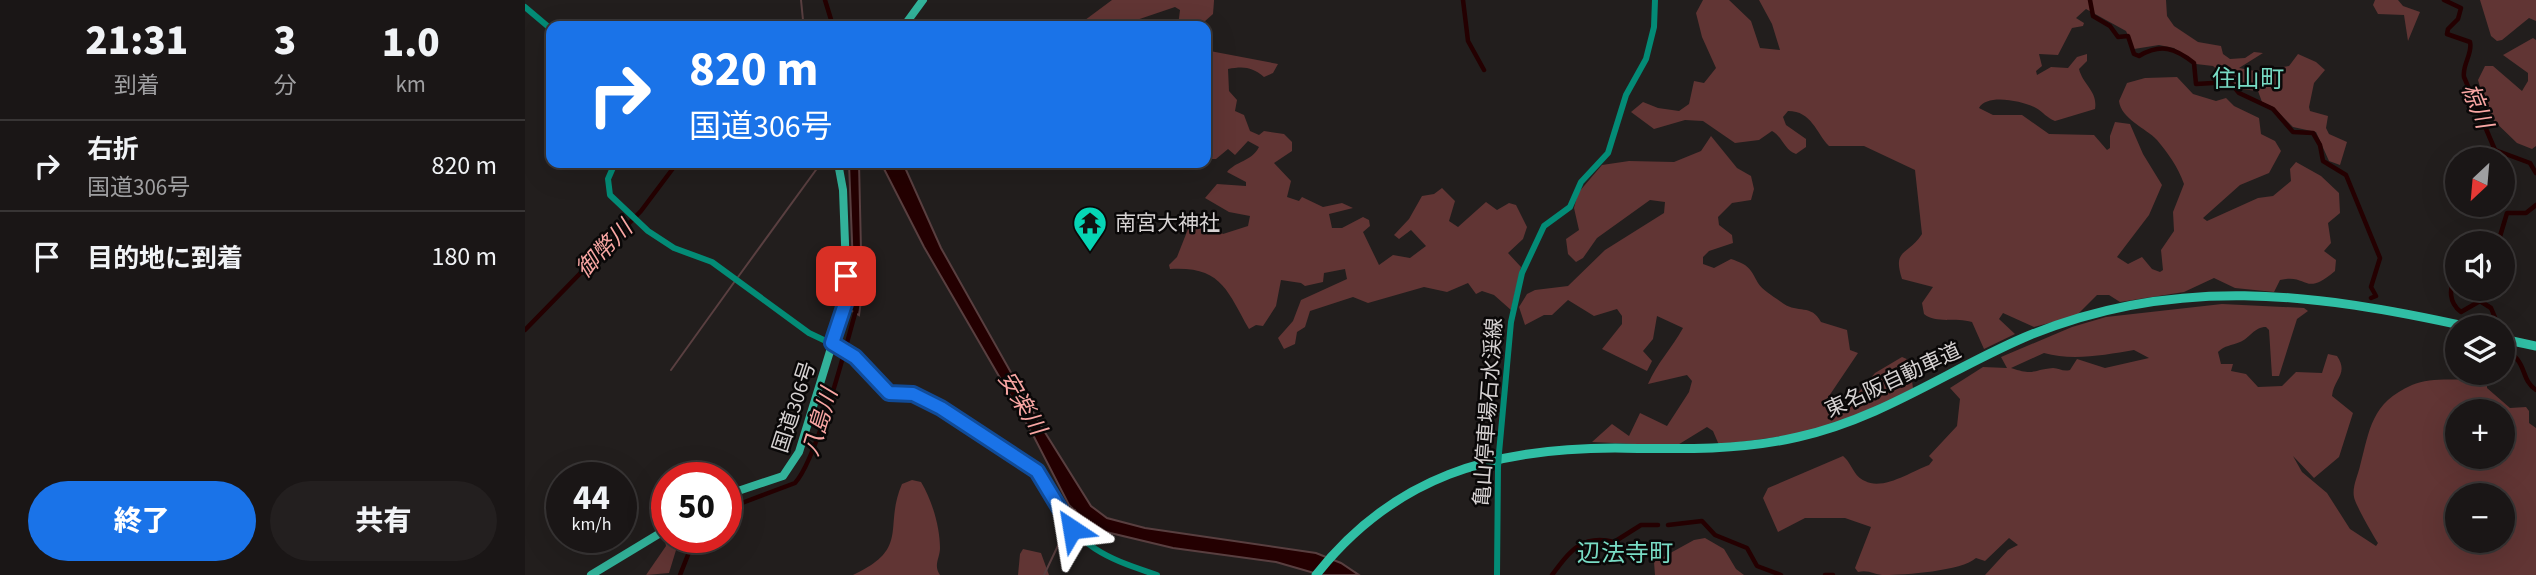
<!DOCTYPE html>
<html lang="ja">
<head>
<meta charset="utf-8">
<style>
  body { margin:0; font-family:"Source Sans 3","Noto Sans JP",sans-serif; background:#231f1f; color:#f1f3f6; height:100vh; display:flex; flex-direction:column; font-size:26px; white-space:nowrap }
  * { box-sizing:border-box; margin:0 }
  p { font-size:23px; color:#9f9fa1 }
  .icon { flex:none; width:38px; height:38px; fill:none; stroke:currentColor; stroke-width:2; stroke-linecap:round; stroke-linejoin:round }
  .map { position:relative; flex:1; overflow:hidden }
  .side { display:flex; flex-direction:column; background:#1a1616; width:525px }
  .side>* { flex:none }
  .guide { position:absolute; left:21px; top:21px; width:665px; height:147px; border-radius:14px; box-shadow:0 7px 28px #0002,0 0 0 2px #383535; background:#1a73e8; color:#fff; overflow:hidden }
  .needle { width:46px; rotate:206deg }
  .buttons { position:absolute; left:1920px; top:147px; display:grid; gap:14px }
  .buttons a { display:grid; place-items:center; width:70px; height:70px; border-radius:50%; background:#1a1616; box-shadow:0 7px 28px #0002,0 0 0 2px #383535; font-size:35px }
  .speed { position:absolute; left:21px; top:462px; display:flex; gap:14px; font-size:35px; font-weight:700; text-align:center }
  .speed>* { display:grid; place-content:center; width:91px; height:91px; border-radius:50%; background:#1a1616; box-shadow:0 7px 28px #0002,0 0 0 2px #383535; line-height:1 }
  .speed small { font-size:18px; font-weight:400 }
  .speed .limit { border:10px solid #d22; background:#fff; color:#111 }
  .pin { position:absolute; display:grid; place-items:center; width:60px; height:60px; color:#fff; margin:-30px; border-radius:14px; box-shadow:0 4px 10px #0006 }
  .me { position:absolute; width:77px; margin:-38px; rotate:327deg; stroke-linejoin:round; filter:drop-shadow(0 0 5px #0008) }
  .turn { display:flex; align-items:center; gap:24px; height:147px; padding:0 28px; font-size:32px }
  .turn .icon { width:91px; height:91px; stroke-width:2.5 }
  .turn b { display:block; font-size:49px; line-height:60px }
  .eta { display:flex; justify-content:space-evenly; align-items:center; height:119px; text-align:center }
  .eta b { font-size:42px; font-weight:800; line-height:49px }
  .primary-button { display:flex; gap:14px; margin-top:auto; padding:14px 28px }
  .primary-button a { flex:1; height:80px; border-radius:42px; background:#1a73e8; color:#fff; font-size:28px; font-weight:800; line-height:80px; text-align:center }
  .primary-button a+a { background:#231f1f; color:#f1f3f6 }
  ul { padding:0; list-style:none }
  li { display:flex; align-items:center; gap:21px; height:91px; padding:0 28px; border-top:2px solid #383535 }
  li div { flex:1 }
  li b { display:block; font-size:26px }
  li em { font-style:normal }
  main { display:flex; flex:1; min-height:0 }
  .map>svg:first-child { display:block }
</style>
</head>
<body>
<main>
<section class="side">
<div class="eta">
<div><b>21:31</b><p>到着</p></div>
<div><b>3</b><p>分</p></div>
<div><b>1.0</b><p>km</p></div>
</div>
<ul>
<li><svg class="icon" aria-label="right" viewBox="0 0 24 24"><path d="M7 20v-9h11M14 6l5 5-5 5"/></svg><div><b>右折</b><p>国道306号</p></div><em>820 m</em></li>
<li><svg class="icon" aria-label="arrive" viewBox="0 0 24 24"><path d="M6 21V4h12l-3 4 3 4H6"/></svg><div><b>目的地に到着</b></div><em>180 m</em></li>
</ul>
<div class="primary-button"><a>終了</a><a>共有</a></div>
</section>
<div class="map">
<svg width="2011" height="575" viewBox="0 0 2011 575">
  <rect width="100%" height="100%" fill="#221e1d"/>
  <path fill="#613534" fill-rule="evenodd" d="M 587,0 L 689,0 L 689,1 L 688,14 L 679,22 L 680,26 L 653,26 L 655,10 L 650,7 L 594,26 L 552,26 Z
    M 1178,0 L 1204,0 L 1226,21 L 1235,48 L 1255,50 L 1247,24 L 1234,0 L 1641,0 L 1642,16 L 1649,26 L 1673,42 L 1696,46 L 1698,54 L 1705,59 L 1720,58 L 1729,52 L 1738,53 L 1714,68 L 1730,71 L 1764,66 L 1773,54 L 1791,62 L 1800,70 L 1789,83 L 1784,107 L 1785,111 L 1803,116 L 1801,128 L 1804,134 L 1822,142 L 1815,165 L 1804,161 L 1791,132 L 1768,127 L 1748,107 L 1737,102 L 1733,91 L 1715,89 L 1688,66 L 1671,64 L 1649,48 L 1634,45 L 1609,49 L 1601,31 L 1561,9 L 1551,18 L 1559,23 L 1558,26 L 1547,28 L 1533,55 L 1514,54 L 1517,66 L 1511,71 L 1512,75 L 1526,67 L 1543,68 L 1552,57 L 1562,54 L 1562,61 L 1554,69 C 1558,85 1573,91 1570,109 L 1530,121 C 1522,118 1518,112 1511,108 C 1498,101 1462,93 1454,108 L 1468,115 L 1497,115 L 1524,134 L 1569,135 L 1582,150 L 1585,148 L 1585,136 L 1590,122 L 1605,124 L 1618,154 L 1637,185 L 1624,215 L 1592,257 L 1603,264 L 1617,257 L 1627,269 L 1635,272 L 1638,270 L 1636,250 L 1649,231 L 1648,212 L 1659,184 C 1653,167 1643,153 1632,140 C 1621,128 1596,119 1594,101 L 1602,83 L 1620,78 L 1652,77 L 1668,94 L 1691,101 L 1701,98 L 1709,106 L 1734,118 L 1736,134 L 1750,141 L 1756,151 L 1744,173 L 1715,185 L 1678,218 L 1682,221 L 1733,198 L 1748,196 L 1766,181 L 1765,169 L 1771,162 L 1796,176 L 1814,193 L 1815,213 L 1803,223 L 1806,243 L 1799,251 L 1811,260 L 1810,271 C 1778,298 1784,273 1755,280 L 1749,292 L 1710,288 L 1689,278 L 1659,292 L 1595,302 L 1584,295 L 1572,295 L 1551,316 L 1509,327 L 1478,313 L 1474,319 L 1490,334 L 1459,349 L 1447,322 C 1431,317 1411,324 1399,314 L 1397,303 L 1408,287 L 1377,279 C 1367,248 1383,256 1397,234 L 1390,170 L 1339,146 L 1304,146 C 1291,133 1287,111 1263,111 L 1258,117 L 1261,125 L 1281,139 L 1281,147 L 1271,154 C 1259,150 1258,137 1247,131 L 1234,140 L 1210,143 L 1178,121 L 1160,120 L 1129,129 L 1106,112 L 1118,102 L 1133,108 L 1154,111 L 1164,104 L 1169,81 L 1179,83 L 1191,68 L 1177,37 L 1171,13 Z
    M 1850,0 L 1873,0 L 1878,6 L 1895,12 L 1883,41 L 1879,15 L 1853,14 L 1848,5 Z
    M 1955,0 L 2011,0 L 2011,21 L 2004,18 L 1977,40 L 1972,41 L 1966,36 Z
    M 2008,38 L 2011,40 L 2011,146 L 2007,149 L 1992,143 L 1963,115 L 1953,80 L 1960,66 L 1968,66 L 1997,91 L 2003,81 L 2003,73 L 1978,55 Z
    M 681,47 L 685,51 L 753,64 L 748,73 L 739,77 C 727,67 719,66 703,69 L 704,91 L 712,100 L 710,111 L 719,115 L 725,131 L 734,135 L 739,131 L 759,134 L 767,142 L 767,151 L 749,163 L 766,181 L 762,197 L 774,201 L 777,197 L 798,207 L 817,203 L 828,208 L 804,214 L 807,228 L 817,228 L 838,217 L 844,220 L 845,226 L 838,232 L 854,265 L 868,255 L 885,258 L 901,246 L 886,230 L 874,239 L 869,235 L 884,219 L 897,196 L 909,194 L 917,188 L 930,201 L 924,221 L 933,227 L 961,202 L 972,210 L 984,203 L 991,205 L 1002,227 L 998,239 L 983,253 L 996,267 L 986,310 L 969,295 L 957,291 L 951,294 L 943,283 L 922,292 L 899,287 L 843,303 L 828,297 L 785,311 L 780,327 L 772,332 L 770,344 L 759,349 L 753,338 L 768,321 L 776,300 L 822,279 L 820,269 L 799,273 L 798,282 L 780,286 L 776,283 L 756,280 L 751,306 L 738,326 L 731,325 L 724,329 C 702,291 697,266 645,269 L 644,265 L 652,257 L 667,219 L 672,216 L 698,234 L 723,226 L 725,216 L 704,212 L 680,198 L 692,184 L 721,186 L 721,182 L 702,172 C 711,161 726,162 734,147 L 723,141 L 710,155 L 703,149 L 691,159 L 681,159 Z
    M 1186,136 L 1212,168 L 1226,176 L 1229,189 L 1226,200 L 1207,203 L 1193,217 L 1194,225 L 1207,235 L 1208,243 L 1184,251 L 1178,257 L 1178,264 L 1189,268 L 1206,259 C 1224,265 1225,268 1233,283 C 1238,291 1251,298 1259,304 C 1272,313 1287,304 1296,322 L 1322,330 L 1325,350 L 1333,353 L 1302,399 L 1320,408 L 1350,373 L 1377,357 L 1384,360 L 1388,388 L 1373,398 L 1288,432 L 1194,445 L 1188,431 L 1182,427 L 1151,446 L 1067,442 L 1087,424 L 1104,436 L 1115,413 L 1142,426 L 1164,392 L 1167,381 L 1162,375 L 1123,384 C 1132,363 1147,348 1158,328 L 1132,316 L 1128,339 L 1118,351 L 1127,361 L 1122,371 L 1077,349 L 1097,324 L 1097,316 L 1092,309 L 1069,316 L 1043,300 L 1027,315 L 1019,315 L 1000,325 L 994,307 L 1002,294 L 1010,290 L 1043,286 L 1080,250 L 1139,213 L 1140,202 L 1125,200 L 1072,238 L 1058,258 L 1051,262 L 1043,254 L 1041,239 L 1054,230 L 1049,208 L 1053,193 L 1077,165 L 1104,161 L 1149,162 L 1176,151 Z
    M 1697,304 L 1779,308 L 1783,311 L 1772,319 L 1754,376 L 1747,376 L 1744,330 L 1741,327 C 1729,327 1725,338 1715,342 C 1706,346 1700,345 1693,352 L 1696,364 L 1708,364 L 1706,371 L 1721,374 L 1733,387 L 1757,386 L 1771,372 L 1797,373 L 1803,354 L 1812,356 C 1824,374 1809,378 1807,396 L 1828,413 L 1814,457 L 1789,478 L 1768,456 L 1777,472 L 1802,493 L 1825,529 L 1851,546 L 1853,543 C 1849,537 1830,504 1829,497 C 1827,487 1833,475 1835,466 C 1845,429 1846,403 1887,385 C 1908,376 1939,381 1962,380 L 1962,388 L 1985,408 L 2001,407 L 2004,411 L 2004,423 L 2011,428 L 2011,575 L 1460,575 L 1483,550 L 1493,545 L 1484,538 L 1460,561 L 1451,558 C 1437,571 1379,575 1360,575 C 1350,575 1343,569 1333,572 L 1330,568 L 1346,527 L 1320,518 L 1280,518 L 1253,532 L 1238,498 L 1243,488 L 1318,456 C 1327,463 1328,476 1340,481 C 1358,491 1387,471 1404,465 L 1408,460 L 1404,456 L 1432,426 L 1435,399 L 1425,388 L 1458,367 L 1482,368 L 1476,357 L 1547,327 L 1581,317 ZM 1609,350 L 1624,358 L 1580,368 L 1552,359 L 1545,370 C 1538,372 1534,368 1528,368 C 1506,370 1510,376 1486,368 L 1519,353 C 1547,361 1580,355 1609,350 ZM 1932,411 L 1978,411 L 1978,457 L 1932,457 ZM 1932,495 L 1978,495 L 1978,541 L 1932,541 Z
    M 387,480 L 396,482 C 407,500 415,527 415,548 C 415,558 408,565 415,575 L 328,575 C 386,548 358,528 377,484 Z
    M 142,533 L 142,537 L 155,537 L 144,573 L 121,575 L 141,546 L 139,536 Z
    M 1180,538 L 1199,549 L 1211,569 L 1219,575 L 1130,575 L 1129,562 L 1169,540 Z
    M 498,549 L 516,553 L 524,575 L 493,575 L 495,554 Z"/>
  <path fill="#240001" stroke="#593f40" stroke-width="2" d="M 324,163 L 334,163 L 337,294 L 334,315 L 324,309 L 329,293 Z
    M 356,163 L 378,163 L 416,248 L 516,426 L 566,506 L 582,518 L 620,528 L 791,553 L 816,563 L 834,575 L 796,575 L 751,562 L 648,548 L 577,531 L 560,520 L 544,505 L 507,433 L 399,247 Z"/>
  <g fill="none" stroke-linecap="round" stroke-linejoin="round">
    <path stroke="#593f40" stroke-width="2" d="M 276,0 L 278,20 L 283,26
      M 213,277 L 296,163
      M 146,370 L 210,281
      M 519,575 L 550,510"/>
    <path stroke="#240001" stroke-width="4.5" d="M 300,0 L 308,26
      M 938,0 L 943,41 L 959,70
      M 1565,0 L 1568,16 L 1585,26 L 1593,37 L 1603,36 L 1609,54 L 1614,56 C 1636,43 1650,48 1669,63 L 1671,84 L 1705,82 L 1714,93 L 1748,109 L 1768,132 L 1788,133 L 1795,145 L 1798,161 L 1821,175 L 1855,258 L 1846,287 L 1851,296 L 1846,298
      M 1919,0 L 1936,8 L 1933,19 L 1923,29 L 1922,34 L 1945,42 C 1948,54 1937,64 1939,77 L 1970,150 L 2005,163 L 2011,173
      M 1973,243 L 1982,213 L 2001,213 L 2011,205
      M 1932,276 C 1923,288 1924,303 1936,312 L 1955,301 L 1966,308 L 1974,327
      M 0,330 L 116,211 L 152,163
      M 1978,340 C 1981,351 1985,351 1992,359 C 2001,370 1998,381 2011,390
      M 201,509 L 270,483 C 292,459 321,346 331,310
      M 1143,525 L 1177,521 L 1190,535 L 1222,548 L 1232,566 L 1256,575
      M 155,575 L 170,537
      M 1027,575 C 1045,551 1057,534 1089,542 L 1116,525 L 1133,525
      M 1300,575 L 1308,575"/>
    <path stroke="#038b76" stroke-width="6" d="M 0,7 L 26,29
      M 90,163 L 83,179 L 85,195 L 123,231 L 149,248 L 187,262 L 284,333 L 324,352 L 364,393 L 392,395 L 508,468 C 522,478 525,495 534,510 C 557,550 590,561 632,575
      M 974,453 L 986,322 L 997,273 L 1019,226 L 1045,207 L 1056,182 L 1083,153 L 1101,95 L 1121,59 L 1129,27 L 1130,0
      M 972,575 L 973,467"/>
    <path stroke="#32b29a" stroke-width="8" d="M 379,26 L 398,0
      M 201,495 L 258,476 L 274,452 L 322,296 L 318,190 L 313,163
      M 66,575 L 142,529"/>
    <path stroke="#30bfa5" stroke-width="9" d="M 1978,339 L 2011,346
      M 791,575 C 869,476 968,448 1090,448 C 1151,449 1213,451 1273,437 C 1355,419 1422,371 1498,338 C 1648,274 1790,293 1944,327"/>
    <path stroke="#038b76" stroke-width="6" d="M 973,467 L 974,453"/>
  </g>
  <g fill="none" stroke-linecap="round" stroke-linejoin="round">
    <g stroke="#114b97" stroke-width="18">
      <path id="route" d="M 321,276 L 321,301 L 307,343 L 330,357 L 364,393 L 388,394 L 416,408 L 512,471 L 547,529"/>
    </g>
    <use href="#route" stroke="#1a73e8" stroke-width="12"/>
  </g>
  <defs>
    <g id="temple-pin" transform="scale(1.75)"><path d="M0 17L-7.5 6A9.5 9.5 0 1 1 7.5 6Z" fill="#06d5b6" stroke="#0a0808"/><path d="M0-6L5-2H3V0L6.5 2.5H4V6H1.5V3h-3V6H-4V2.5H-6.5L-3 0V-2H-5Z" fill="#111"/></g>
  </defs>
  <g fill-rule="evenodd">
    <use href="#temple-pin" x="565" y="223"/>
  </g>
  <g text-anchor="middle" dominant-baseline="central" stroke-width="5" stroke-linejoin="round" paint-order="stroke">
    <g font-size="21" fill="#d6d2d2" stroke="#0a0808" text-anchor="start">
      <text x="590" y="223">南宮大神社</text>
    </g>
    <g font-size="21" fill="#d6d2d2" stroke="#0a0808">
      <text transform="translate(1368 380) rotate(-25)">東名阪自動車道</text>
      <text transform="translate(269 407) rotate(-72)">国道306号</text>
      <text transform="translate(963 412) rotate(-86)">亀山停車場石水渓線</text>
    </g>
    <g font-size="23" font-style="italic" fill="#f9a6a3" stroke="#0a0808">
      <text transform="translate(1952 106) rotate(68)">椋川</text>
      <text transform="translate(79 249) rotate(-46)">御幣川</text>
      <text transform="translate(497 403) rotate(59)">安楽川</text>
      <text transform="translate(295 422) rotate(-73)">八島川</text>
    </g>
    <g font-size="24" fill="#78dbc4" stroke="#0a0808">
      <text x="1723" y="79">住山町</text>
      <text x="1100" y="553">辺法寺町</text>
    </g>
  </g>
</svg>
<div class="buttons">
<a><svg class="needle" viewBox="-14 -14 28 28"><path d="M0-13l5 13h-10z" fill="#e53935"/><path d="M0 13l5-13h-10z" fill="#9f9fa1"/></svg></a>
<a><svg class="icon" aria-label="sound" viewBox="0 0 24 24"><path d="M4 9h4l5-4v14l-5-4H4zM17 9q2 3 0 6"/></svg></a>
<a><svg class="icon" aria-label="layers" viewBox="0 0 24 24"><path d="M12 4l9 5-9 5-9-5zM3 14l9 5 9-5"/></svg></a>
<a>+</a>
<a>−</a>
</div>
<div class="speed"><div>44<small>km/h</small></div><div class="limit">50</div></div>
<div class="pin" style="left:321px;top:276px;background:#d93025"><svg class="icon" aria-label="arrive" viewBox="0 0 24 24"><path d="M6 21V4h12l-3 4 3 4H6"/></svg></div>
<svg class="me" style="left:547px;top:529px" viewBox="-20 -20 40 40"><path d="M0-17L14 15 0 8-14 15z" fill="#1a73e8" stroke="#fff" stroke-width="4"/></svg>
<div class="guide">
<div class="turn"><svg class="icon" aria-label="right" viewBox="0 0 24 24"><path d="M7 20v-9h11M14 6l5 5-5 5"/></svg><div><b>820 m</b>国道306号</div></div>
</div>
</div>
</main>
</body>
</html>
